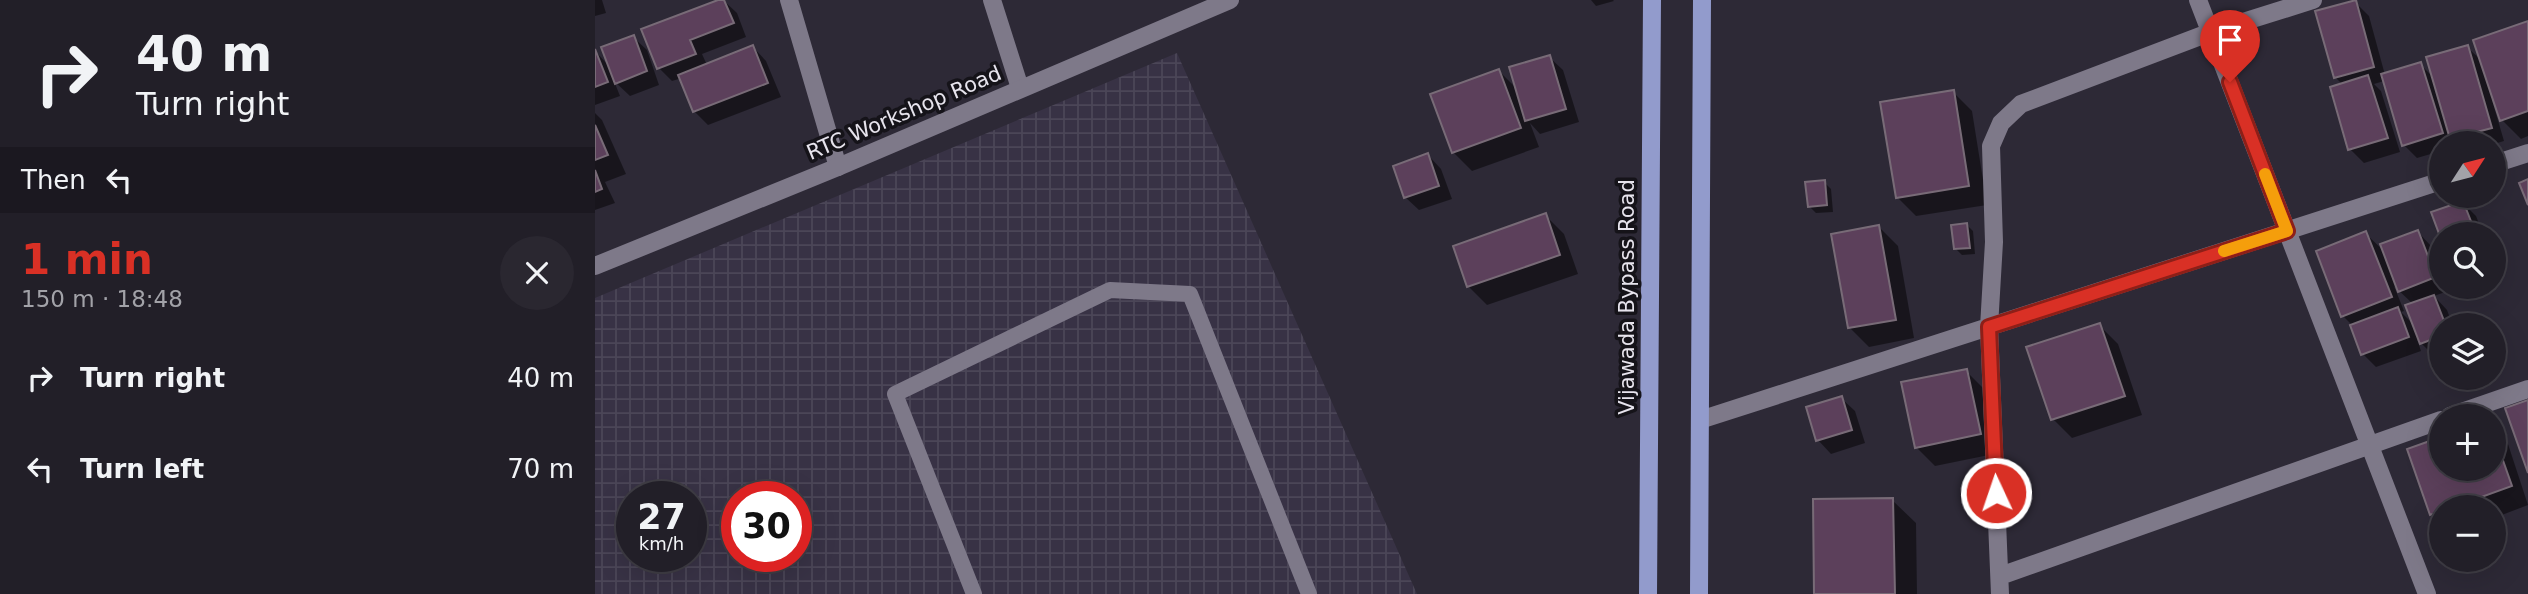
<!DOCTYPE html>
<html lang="en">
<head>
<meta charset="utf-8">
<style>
  body { margin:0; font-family:"DejaVu Sans",sans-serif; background:#2a2730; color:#f1f3f6; height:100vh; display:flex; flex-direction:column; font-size:26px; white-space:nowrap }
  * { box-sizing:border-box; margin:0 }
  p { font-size:23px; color:#a2a2a8 }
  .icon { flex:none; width:38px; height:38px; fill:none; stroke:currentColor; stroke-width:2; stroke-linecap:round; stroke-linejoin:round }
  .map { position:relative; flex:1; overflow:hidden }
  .drawer { display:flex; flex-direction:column; background:#221f28; width:595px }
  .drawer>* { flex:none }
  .guide { background:#221f28; color:#f1f3f6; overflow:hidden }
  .needle { width:46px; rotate:54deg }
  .buttons { position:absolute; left:1834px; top:131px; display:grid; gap:14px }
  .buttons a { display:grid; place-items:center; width:77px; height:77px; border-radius:50%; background:#221f28; box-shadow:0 7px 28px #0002,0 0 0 2px #3f3d45; font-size:35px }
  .speed { position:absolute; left:21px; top:481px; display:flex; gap:14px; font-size:35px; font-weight:700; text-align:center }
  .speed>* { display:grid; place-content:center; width:91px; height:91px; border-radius:50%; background:#221f28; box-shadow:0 7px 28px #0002,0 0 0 2px #3f3d45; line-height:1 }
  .speed small { font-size:18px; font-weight:400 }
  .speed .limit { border:10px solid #d22; background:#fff; color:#111 }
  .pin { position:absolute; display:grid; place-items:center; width:60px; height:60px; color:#fff; margin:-72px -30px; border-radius:50% 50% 50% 0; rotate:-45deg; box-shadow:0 0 7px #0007 }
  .pin .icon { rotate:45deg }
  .me { position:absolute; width:77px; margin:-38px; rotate:357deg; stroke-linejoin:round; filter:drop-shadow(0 0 5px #0008) }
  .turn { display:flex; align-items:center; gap:24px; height:147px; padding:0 21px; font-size:32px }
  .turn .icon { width:91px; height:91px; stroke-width:2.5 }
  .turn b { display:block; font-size:49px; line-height:60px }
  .then { display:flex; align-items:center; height:66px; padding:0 21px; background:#0003; gap:14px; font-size:26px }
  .round { display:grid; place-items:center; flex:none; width:74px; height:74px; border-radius:37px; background:#2a2730 }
  .head { display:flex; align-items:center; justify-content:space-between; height:119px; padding:0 21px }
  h1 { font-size:42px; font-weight:700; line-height:52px; color:#d93025 }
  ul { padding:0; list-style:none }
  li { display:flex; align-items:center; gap:21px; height:91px; padding:0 21px }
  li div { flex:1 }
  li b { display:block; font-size:26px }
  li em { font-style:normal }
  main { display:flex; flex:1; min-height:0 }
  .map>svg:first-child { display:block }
</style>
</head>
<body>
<main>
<section class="drawer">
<div class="guide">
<div class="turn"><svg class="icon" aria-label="right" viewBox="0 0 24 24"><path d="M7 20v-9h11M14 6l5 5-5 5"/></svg><div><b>40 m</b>Turn right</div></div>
<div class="then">Then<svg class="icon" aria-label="left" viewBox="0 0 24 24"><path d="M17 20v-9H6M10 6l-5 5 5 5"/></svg></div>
</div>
<div class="head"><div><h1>1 min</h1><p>150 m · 18:48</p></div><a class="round"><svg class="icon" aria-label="close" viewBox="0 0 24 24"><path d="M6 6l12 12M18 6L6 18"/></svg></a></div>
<ul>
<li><svg class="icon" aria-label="right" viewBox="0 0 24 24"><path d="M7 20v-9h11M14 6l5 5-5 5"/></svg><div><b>Turn right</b></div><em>40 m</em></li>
<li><svg class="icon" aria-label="left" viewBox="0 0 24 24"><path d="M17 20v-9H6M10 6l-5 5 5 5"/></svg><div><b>Turn left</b></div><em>70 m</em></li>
</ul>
</section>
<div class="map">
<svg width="1933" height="594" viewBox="0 0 1933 594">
  <defs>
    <pattern id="industrial-grid" width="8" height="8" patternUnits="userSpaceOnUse" patternTransform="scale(1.75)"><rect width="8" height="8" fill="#383245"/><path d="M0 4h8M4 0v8" fill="none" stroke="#4b4657"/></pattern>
  </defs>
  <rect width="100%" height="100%" fill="#2d2936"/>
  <path fill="url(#industrial-grid)" fill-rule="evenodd" d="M 582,53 L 822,594 L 0,594 L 0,298 ZM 37,497 L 96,497 L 96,556 L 37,556 ZM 142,497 L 201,497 L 201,556 L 142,556 Z"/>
  <path fill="#0007" fill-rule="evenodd" d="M 0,0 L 7,0 L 11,13 L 0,16 Z
    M 128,0 L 142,13 L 151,37 L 107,54 L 112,65 L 158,47 L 171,61 L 186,97 L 113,125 L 99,111 L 87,78 L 77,81 L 64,68 Z
    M 996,0 L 1018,0 L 1019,1 L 1001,6 Z
    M 1760,2 L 1774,16 L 1790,75 L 1825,64 L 1839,78 L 1872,47 L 1888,62 L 1933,23 L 1933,136 L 1926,139 L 1907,120 L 1900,99 L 1897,100 L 1909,141 L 1899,144 L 1862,144 L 1858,140 L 1859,144 L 1846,144 L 1846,151 L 1822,158 L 1809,145 L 1789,81 L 1779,84 L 1786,91 L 1805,152 L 1769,163 L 1755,149 L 1748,85 L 1740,77 Z
    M 38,37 L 52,50 L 64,85 L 35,96 L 19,81 L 25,96 L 0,105 L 0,51 L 15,67 Z
    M 954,57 L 968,70 L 984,122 L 945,134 L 935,123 L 944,147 L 877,171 L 858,152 L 904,71 L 923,90 Z
    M 1358,92 L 1377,111 L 1392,205 L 1321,216 L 1302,197 Z
    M 0,113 L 7,120 L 31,174 L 10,182 L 20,203 L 0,210 Z
    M 833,155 L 846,169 L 857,199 L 824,210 L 810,197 Z
    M 1229,182 L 1236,189 L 1238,212 L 1221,213 L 1214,206 Z
    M 1868,203 L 1881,216 L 1888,234 L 1847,234 L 1838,213 Z
    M 950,215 L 969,234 L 983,274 L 892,305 L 873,286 Z
    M 1372,225 L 1378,231 L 1380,254 L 1367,255 L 1360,248 Z
    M 1284,227 L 1303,246 L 1319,338 L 1274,347 L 1255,328 Z
    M 1823,232 L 1836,246 L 1846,272 L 1846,287 L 1852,287 L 1853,291 L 1839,296 L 1852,310 L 1858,326 L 1846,326 L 1846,354 L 1840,357 L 1822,339 L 1826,351 L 1781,367 L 1768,354 L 1756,324 L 1748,316 L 1770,233 L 1790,252 ZM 1799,286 L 1818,304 L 1820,326 L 1806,312 L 1809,311 Z
    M 1899,263 L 1905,280 L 1899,283 Z
    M 1872,287 L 1888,287 L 1877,291 Z
    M 1504,325 L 1523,344 L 1547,415 L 1477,438 L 1458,419 Z
    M 1371,371 L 1390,390 L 1404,453 L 1340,466 L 1321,447 Z
    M 1246,398 L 1260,411 L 1270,443 L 1236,454 L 1223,440 Z
    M 1899,428 L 1912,441 L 1933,505 L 1899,518 L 1899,508 L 1846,508 L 1846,524 L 1837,514 L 1814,450 L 1846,438 L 1846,469 L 1899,469 Z
    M 1297,500 L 1321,523 L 1322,594 L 1221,594 Z"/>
  <path fill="#5c405b" stroke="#786b77" stroke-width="2" d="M 123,0 L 129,0 L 139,23 L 95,40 L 101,54 L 62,69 L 46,29 Z
    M 1761,0 L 1779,67 L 1739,78 L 1720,11 Z
    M 1933,21 L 1933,111 L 1905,121 L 1878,40 Z
    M 39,35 L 52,71 L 20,84 L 6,47 Z
    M 158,45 L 173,83 L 98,112 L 83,75 Z
    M 1873,45 L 1897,128 L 1855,139 L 1831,57 Z
    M 0,49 L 13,82 L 0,87 Z
    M 955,55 L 971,109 L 930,121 L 914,67 Z
    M 1826,62 L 1848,133 L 1807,146 L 1786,74 Z
    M 904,69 L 926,128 L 857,153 L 835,94 Z
    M 1773,75 L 1793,138 L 1753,150 L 1735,87 Z
    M 1359,90 L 1374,186 L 1301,198 L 1285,102 Z
    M 0,125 L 13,155 L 0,160 Z
    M 833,153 L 844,186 L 809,198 L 798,166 Z
    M 0,170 L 7,189 L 0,192 Z
    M 1933,179 L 1933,205 L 1924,183 Z
    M 1230,180 L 1232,205 L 1213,207 L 1210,182 Z
    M 1868,201 L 1881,234 L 1846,234 L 1846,239 L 1836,212 Z
    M 951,213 L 965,255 L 872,287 L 858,246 Z
    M 1372,223 L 1375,248 L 1359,249 L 1356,225 Z
    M 1284,225 L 1301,320 L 1253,328 L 1236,234 Z
    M 1823,230 L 1841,277 L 1803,292 L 1785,244 Z
    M 1771,231 L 1797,297 L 1746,317 L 1721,251 Z
    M 1839,295 L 1851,326 L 1846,326 L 1846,336 L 1825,344 L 1810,305 Z
    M 1803,307 L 1814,337 L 1766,355 L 1755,325 Z
    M 1505,323 L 1530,396 L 1456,420 L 1431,347 Z
    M 1372,369 L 1386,434 L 1320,448 L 1306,382 Z
    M 1247,396 L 1257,430 L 1221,441 L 1211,407 Z
    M 1933,400 L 1933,473 L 1910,408 Z
    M 1899,435 L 1917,486 L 1856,508 L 1846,508 L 1846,511 L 1835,515 L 1812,449 L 1846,437 L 1846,469 L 1899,469 Z
    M 1298,498 L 1300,594 L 1219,594 L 1218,499 Z"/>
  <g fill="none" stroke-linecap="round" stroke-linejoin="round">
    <path stroke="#7e7989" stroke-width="16" d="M 379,594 L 300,394 L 515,290 L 595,294 L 714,594"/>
    <path stroke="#7e7989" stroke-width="18" d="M 194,0 L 243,167
      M 397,0 L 425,88
      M 1603,0 L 1832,594
      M 1899,164 L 1933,153
      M 1855,416 L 1933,389
      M 1105,420 L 1846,181
      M 1405,576 L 1846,420
      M 1405,594 L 1394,327 L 1399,242 L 1396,146 L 1406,123 L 1426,104 L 1616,32 L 1718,0"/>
    <path stroke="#7e7989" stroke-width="18" d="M 0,266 L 243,167 L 635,0"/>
    <path stroke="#929bcc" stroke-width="18" d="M 1053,594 L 1057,0
      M 1104,594 L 1107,0"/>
  </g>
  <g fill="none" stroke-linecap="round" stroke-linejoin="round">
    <g stroke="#8d1f18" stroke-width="18">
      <path id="route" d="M 1401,493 L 1394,327 L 1692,231 L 1635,82"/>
    </g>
    <use href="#route" stroke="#d93025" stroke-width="12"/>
    <path stroke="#f59e0b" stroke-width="12" d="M 1629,251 L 1692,231 L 1670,174"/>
  </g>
  <g text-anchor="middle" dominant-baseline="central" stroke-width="7" stroke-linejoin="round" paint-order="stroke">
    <g font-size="21" fill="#e7e4ed" stroke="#151319">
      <text transform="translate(309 113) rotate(-23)">RTC Workshop Road</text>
      <text transform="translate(1032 297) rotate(-90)">Vijawada Bypass Road</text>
    </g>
  </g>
</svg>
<div class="buttons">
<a><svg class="needle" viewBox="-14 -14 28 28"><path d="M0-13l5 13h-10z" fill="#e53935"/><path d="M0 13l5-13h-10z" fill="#a2a2a8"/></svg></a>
<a><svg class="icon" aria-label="search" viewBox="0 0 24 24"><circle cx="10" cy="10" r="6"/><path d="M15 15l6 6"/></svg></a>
<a><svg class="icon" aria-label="layers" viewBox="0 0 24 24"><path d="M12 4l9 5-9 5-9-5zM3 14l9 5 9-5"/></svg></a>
<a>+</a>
<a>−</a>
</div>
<div class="speed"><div>27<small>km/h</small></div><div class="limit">30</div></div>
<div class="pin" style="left:1635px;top:82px;background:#d93025"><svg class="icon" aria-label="arrive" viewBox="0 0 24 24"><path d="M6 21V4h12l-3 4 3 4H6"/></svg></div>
<svg class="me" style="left:1401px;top:493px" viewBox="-20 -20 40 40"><circle r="17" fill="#d93025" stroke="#fff" stroke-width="3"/><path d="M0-11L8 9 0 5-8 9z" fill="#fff"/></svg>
</div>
</main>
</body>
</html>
